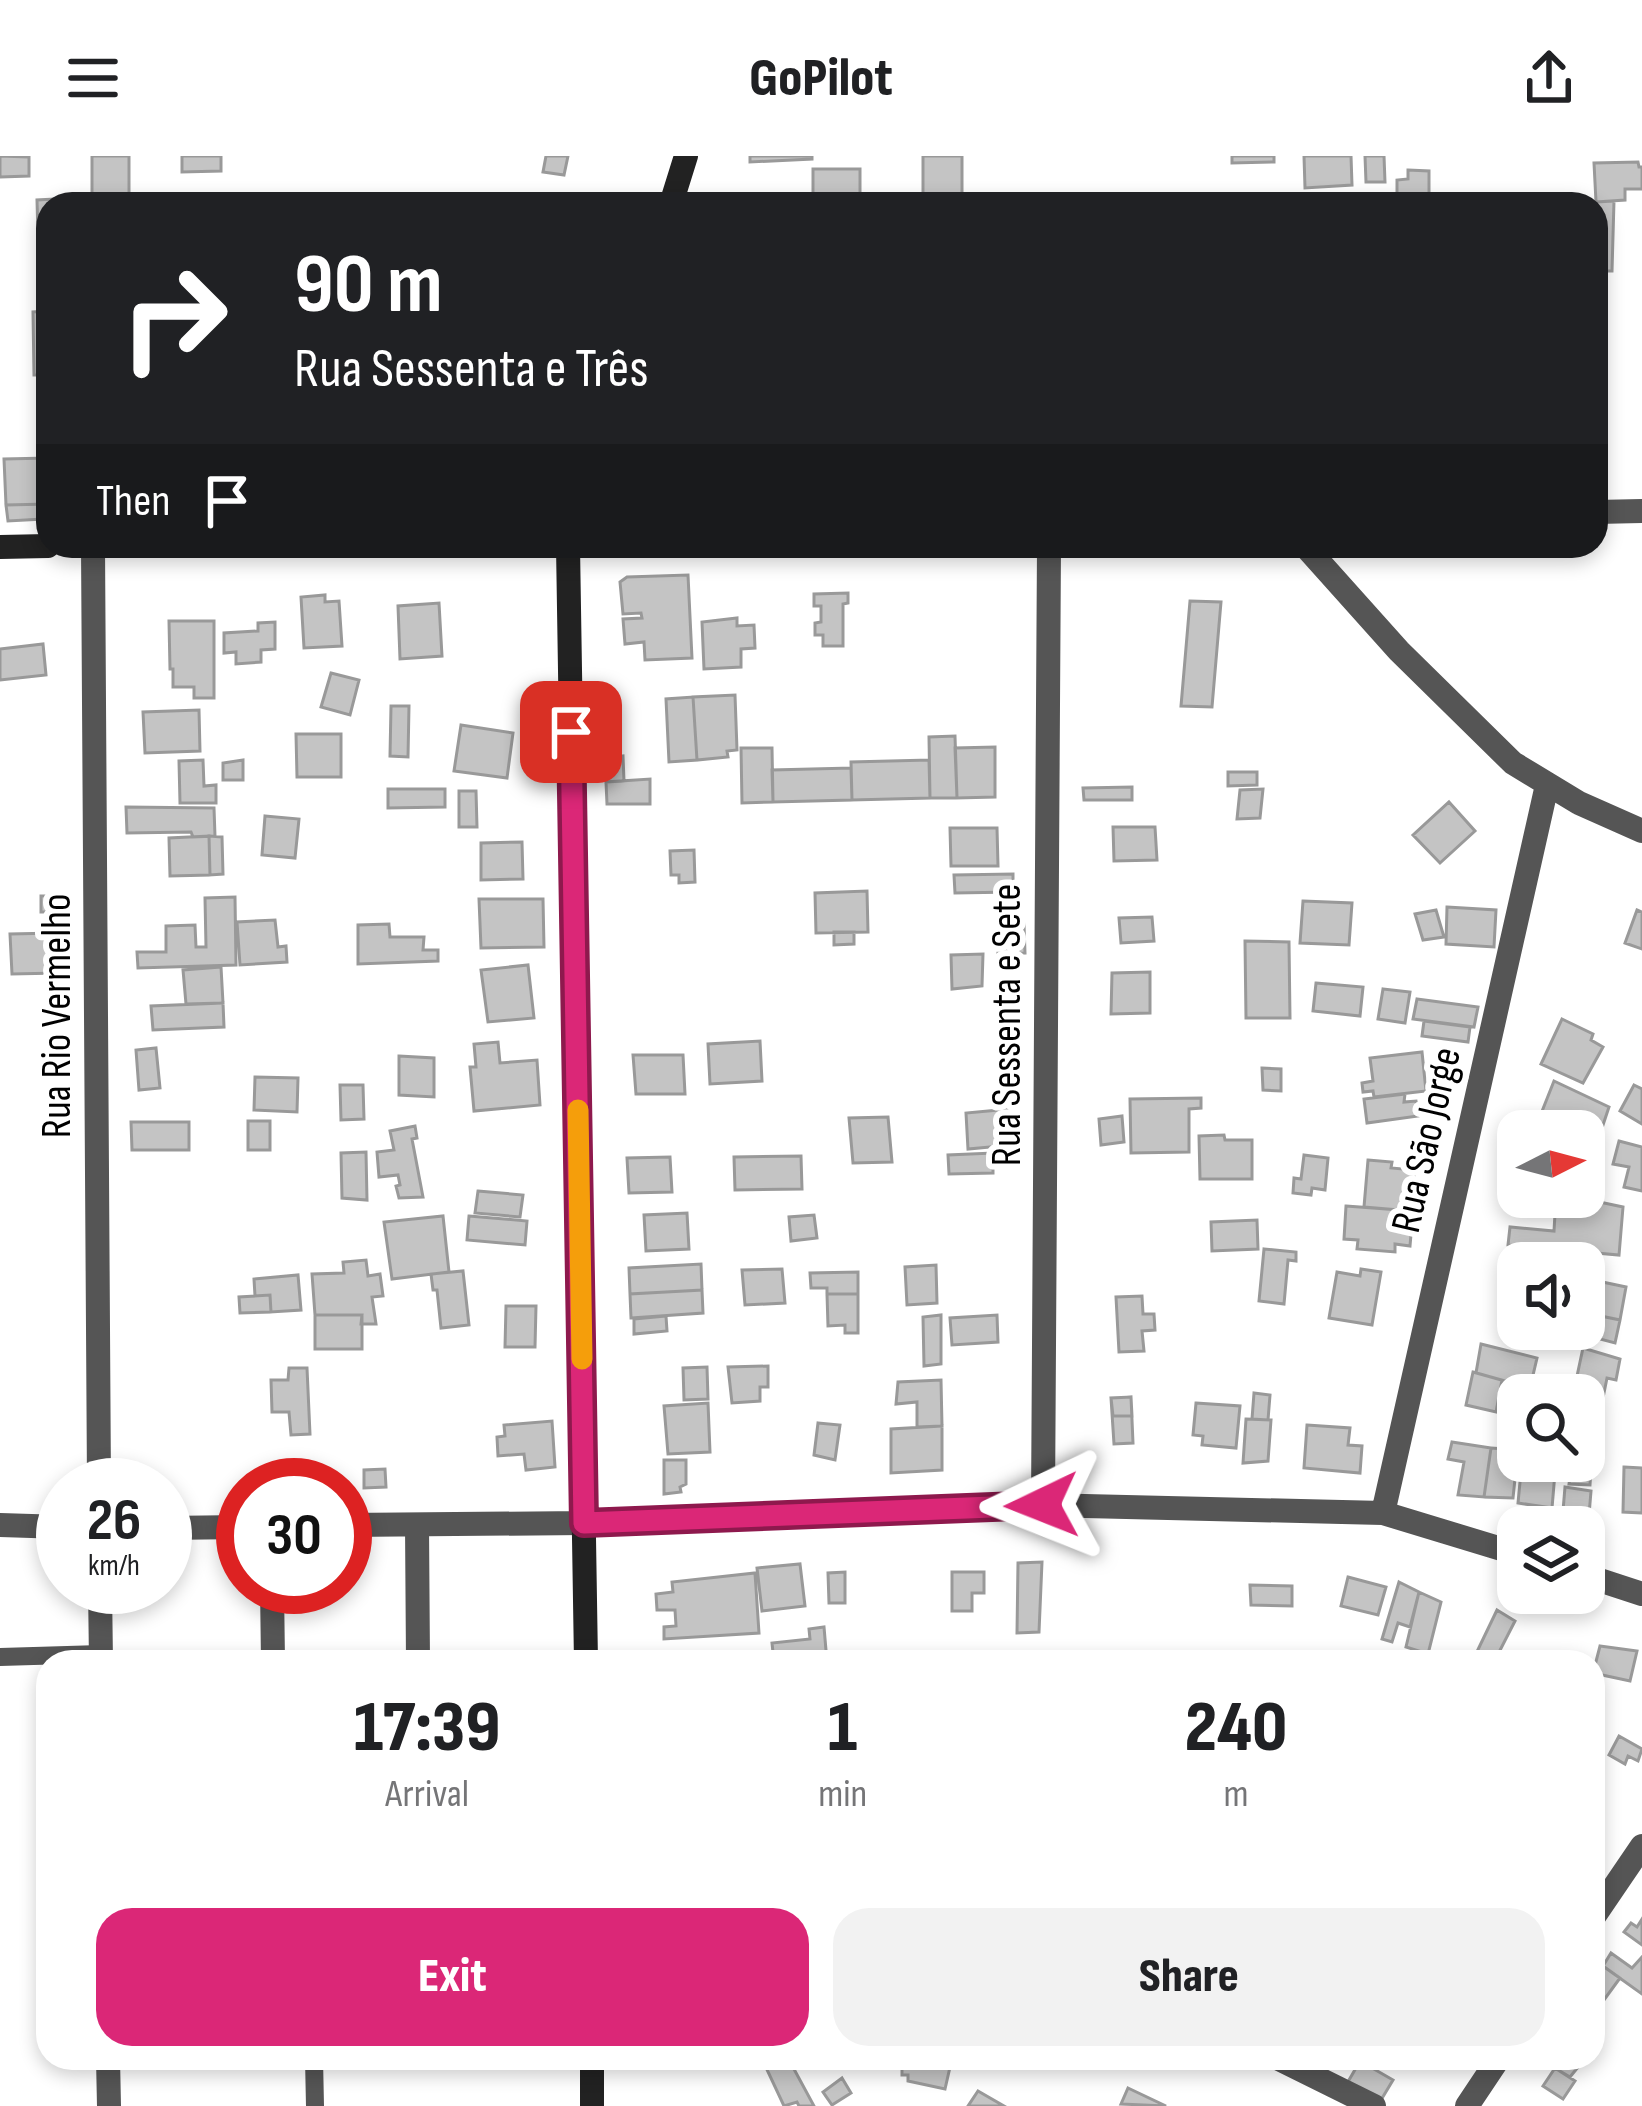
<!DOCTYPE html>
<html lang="en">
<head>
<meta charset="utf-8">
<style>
  body { margin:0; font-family:"Sofia Sans Condensed",sans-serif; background:#f2f2f2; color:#202124; height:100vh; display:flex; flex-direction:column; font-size:45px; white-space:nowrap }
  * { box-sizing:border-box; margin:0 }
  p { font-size:39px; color:#757577 }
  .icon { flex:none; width:66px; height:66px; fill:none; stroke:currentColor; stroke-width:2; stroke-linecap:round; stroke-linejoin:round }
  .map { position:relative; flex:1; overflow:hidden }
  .side { position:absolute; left:36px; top:1494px; width:1569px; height:420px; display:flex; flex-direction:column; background:#fff; border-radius:36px; box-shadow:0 6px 18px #0003 }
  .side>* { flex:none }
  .banner { position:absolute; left:36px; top:36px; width:1572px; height:366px; border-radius:36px; box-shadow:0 6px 18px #0003; background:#202124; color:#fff; overflow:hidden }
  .needle { width:78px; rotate:84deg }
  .tools { position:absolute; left:1497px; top:954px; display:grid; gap:24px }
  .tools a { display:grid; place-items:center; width:108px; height:108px; border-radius:24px; background:#fff; box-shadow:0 6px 18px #0003; font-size:60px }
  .speed { position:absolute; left:36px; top:1302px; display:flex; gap:24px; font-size:60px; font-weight:700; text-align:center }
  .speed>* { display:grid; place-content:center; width:156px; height:156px; border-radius:50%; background:#fff; box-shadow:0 6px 18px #0003; line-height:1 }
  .speed small { font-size:30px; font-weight:400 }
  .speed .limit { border:18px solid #d22; background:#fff; color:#111 }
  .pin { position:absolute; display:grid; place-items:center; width:102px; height:102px; color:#fff; margin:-51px; border-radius:24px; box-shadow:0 6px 18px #0006 }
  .me { position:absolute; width:132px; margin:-66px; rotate:268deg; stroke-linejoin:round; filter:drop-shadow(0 0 9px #0008) }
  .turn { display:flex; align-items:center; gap:42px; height:252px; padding:0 60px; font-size:54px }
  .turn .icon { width:156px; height:156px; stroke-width:2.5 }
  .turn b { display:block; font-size:84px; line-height:102px }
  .then { display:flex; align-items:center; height:114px; padding:0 60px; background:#0003; gap:24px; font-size:45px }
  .eta { display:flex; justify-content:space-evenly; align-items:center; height:204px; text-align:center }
  .eta b { font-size:72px; font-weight:800; line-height:84px }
  .cta { display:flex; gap:24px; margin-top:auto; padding:24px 60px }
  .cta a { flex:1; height:138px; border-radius:36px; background:#db2777; color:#fff; font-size:48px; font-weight:800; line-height:138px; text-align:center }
  .cta a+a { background:#f2f2f2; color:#202124 }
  header { display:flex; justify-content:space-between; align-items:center; height:156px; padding:0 60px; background:#fff; font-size:54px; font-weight:800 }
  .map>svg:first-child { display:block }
</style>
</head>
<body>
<header><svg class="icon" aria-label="menu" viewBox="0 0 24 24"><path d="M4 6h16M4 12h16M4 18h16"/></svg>GoPilot<svg class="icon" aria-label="share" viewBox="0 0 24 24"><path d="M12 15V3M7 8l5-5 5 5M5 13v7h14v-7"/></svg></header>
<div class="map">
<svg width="1642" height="1950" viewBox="0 0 1642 1950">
  <rect width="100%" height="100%" fill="#fff"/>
  <path fill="#c4c4c4" stroke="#999" stroke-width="3" d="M 0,0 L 29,1 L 29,20 L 0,21 Z
    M 92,0 L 129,0 L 129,48 L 92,48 Z
    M 182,0 L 221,0 L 221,15 L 182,16 Z
    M 546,0 L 568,0 L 564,19 L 543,16 Z
    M 750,0 L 812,0 L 812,3 L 750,6 Z
    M 923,0 L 962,0 L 962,48 L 923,48 Z
    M 1232,0 L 1274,0 L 1274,6 L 1232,7 Z
    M 1304,0 L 1351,0 L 1352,29 L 1305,32 Z
    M 1365,0 L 1384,0 L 1385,26 L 1366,26 Z
    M 1638,6 L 1639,11 L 1642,11 L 1642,33 L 1625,33 L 1625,44 L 1596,46 L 1594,7 Z
    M 813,13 L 860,13 L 860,48 L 813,48 Z
    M 1408,14 L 1429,15 L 1429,48 L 1386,48 L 1386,38 L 1397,38 L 1397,24 L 1408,23 Z
    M 74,42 L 74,48 L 48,48 L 48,115 L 39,116 L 37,44 Z
    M 1614,45 L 1612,115 L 1596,115 L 1596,46 Z
    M 48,155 L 48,219 L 34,219 L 33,156 Z
    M 48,302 L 48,348 L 6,349 L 4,303 Z
    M 48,348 L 48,358 L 43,359 L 43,363 L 8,365 L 6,349 Z
    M 688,419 L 692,502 L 645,504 L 644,486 L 625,488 L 623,463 L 642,462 L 641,457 L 623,458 L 620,426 L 627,421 Z
    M 848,437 L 848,447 L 843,448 L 843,490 L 823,490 L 823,479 L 815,479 L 815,467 L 821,466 L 821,450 L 814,450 L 814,438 Z
    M 325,439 L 325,446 L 339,445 L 342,490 L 304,492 L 301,441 Z
    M 1190,445 L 1221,446 L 1212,551 L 1181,550 Z
    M 439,447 L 442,500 L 400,503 L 398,450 Z
    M 737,462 L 737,470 L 754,469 L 755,492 L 741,493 L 741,511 L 704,513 L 702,466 Z
    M 169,465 L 214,465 L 214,542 L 194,542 L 194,531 L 173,531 L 173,513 L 170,513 Z
    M 275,466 L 275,493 L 261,494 L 261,506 L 236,508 L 236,496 L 224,497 L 224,477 L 258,475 L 258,467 Z
    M 43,488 L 46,519 L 0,524 L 0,493 Z
    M 331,517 L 359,524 L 350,559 L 321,551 Z
    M 735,539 L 737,594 L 727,595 L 728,601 L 697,604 L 693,541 Z
    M 693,541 L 697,604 L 669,606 L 666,543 Z
    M 391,550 L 409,550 L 408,601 L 390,600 Z
    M 199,554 L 200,595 L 145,597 L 143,556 Z
    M 461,569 L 513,577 L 507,622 L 454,615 Z
    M 296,578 L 341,578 L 341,621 L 297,621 Z
    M 955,580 L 957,642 L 930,642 L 929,581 Z
    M 995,591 L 995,641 L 957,642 L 955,592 Z
    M 741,592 L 772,592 L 773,646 L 742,647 Z
    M 623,600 L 624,625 L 606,626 L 606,602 Z
    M 203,604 L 204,630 L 216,629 L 216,647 L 180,647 L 179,605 Z
    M 243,604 L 243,624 L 223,624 L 223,607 Z
    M 929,604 L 930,642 L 852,644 L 851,606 Z
    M 851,612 L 852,644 L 773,646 L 772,614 Z
    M 1228,616 L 1257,616 L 1257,629 L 1228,630 Z
    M 650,623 L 650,648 L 607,648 L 606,626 Z
    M 1132,631 L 1132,644 L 1084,644 L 1083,632 Z
    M 388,633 L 445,633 L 445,651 L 388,652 Z
    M 1263,633 L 1260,662 L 1237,663 L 1240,634 Z
    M 459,635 L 476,635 L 477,671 L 459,671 Z
    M 1449,646 L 1475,675 L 1440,707 L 1413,679 Z
    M 126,651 L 214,652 L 215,680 L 193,681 L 191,676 L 127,677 Z
    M 265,660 L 299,663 L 295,702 L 262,699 Z
    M 1113,671 L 1155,671 L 1157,704 L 1114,705 Z
    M 950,672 L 997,672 L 998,710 L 951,710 Z
    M 209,680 L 222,681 L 223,718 L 210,719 Z
    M 209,680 L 210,719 L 170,720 L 169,682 Z
    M 522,686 L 523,723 L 481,724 L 481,687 Z
    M 694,694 L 695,726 L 679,727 L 679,719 L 671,719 L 670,695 Z
    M 1013,718 L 1013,736 L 955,737 L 954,719 Z
    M 867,735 L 868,776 L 816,777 L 815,737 Z
    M 41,740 L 61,740 L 61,756 L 41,756 Z
    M 235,741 L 236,809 L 138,812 L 137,796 L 166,796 L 166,770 L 195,769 L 196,791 L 206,791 L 205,742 Z
    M 479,743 L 543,743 L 544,791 L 481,792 Z
    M 1303,745 L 1352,747 L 1349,789 L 1300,787 Z
    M 1447,751 L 1496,754 L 1494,791 L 1446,788 Z
    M 1436,754 L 1444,781 L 1423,784 L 1415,758 Z
    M 1637,754 L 1642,756 L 1642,793 L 1625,787 Z
    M 1152,761 L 1154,785 L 1121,787 L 1119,762 Z
    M 275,764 L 278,791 L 286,790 L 287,806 L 240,809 L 237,766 Z
    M 389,768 L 390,781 L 424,781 L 423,794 L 438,794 L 438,805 L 358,808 L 358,769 Z
    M 1024,768 L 1025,797 L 998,798 L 997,769 Z
    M 834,776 L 854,776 L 854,788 L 834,789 Z
    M 56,777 L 58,817 L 12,818 L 10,778 Z
    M 1245,785 L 1289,786 L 1290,862 L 1246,862 Z
    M 983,798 L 982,830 L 952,833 L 951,799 Z
    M 528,809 L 534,862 L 488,866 L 481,814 Z
    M 221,811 L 223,847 L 186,848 L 183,814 Z
    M 1150,816 L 1150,857 L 1111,858 L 1112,817 Z
    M 1316,827 L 1363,831 L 1360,860 L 1313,855 Z
    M 1383,833 L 1410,836 L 1405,867 L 1378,863 Z
    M 1417,843 L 1478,851 L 1474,871 L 1413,863 Z
    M 223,847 L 224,871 L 153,874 L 151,850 Z
    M 1562,863 L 1593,878 L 1591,884 L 1603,891 L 1583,927 L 1541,908 Z
    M 1424,865 L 1470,871 L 1468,886 L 1422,880 Z
    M 760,885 L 762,925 L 710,928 L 708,888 Z
    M 498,886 L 500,907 L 537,904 L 540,949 L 474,955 L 470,911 L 476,911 L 474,888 Z
    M 156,892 L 160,932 L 139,934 L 136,894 Z
    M 1422,896 L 1426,935 L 1374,941 L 1373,935 L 1363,936 L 1362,927 L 1373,925 L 1370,902 Z
    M 633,899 L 683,899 L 685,938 L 636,938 Z
    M 399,900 L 434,902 L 434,941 L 399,939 Z
    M 1262,912 L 1281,913 L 1281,935 L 1263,934 Z
    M 255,921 L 298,922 L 297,956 L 254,954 Z
    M 1554,925 L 1609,951 L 1595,993 L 1584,989 L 1584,975 L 1553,975 L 1537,968 Z
    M 340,929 L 363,929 L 364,963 L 341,964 Z
    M 1634,929 L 1642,933 L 1642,968 L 1620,955 Z
    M 1405,938 L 1404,946 L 1416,945 L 1418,960 L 1367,967 L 1364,943 Z
    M 1201,942 L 1201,952 L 1189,953 L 1189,996 L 1131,997 L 1130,943 Z
    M 1010,953 L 1012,989 L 968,993 L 966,957 Z
    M 1122,960 L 1124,986 L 1101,989 L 1099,963 Z
    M 888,961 L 892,1006 L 853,1007 L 849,962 Z
    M 248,965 L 270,965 L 270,994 L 248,994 Z
    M 131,966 L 189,966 L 189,994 L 132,994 Z
    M 415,970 L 417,982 L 412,983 L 423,1041 L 399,1042 L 396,1030 L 400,1029 L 398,1019 L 379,1021 L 377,996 L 394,994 L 390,975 Z
    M 1224,979 L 1225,984 L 1252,984 L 1252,1023 L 1200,1023 L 1199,980 Z
    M 1619,985 L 1642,991 L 1642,1035 L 1624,1031 L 1629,1011 L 1613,1008 Z
    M 366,996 L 367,1044 L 342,1042 L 341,997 Z
    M 993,997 L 993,1017 L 949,1018 L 948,999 Z
    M 1304,999 L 1328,1002 L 1325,1034 L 1312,1032 L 1311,1039 L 1293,1037 L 1294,1022 L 1301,1023 Z
    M 801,1000 L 802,1033 L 735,1034 L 734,1001 Z
    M 670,1001 L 672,1036 L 629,1037 L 627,1002 Z
    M 1368,1004 L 1392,1006 L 1391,1012 L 1415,1014 L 1411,1055 L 1364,1051 Z
    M 478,1035 L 523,1039 L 520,1061 L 475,1057 Z
    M 1556,1041 L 1576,1041 L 1623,1051 L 1619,1099 L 1508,1089 L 1510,1071 L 1554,1075 Z
    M 1346,1050 L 1413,1055 L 1410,1090 L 1395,1088 L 1395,1096 L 1357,1093 L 1358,1084 L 1344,1083 Z
    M 687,1057 L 689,1093 L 646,1095 L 644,1059 Z
    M 814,1059 L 817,1082 L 791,1085 L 789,1061 Z
    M 443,1060 L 449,1116 L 392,1123 L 384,1066 Z
    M 469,1060 L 527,1065 L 525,1089 L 467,1084 Z
    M 1257,1064 L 1258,1093 L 1212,1095 L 1211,1066 Z
    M 1264,1093 L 1296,1096 L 1296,1105 L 1288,1104 L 1284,1148 L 1259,1145 Z
    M 366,1104 L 368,1120 L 380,1118 L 383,1140 L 372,1141 L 376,1168 L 361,1168 L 362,1159 L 315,1159 L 312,1118 L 344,1117 L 343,1106 Z
    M 701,1108 L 702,1134 L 630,1138 L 629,1112 Z
    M 936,1109 L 937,1147 L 907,1149 L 905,1111 Z
    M 782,1113 L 785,1147 L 745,1149 L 742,1114 Z
    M 1361,1113 L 1381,1116 L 1372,1169 L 1329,1162 L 1337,1116 L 1360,1120 Z
    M 463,1115 L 469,1169 L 441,1172 L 437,1134 L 433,1134 L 431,1118 Z
    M 858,1116 L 858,1138 L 827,1138 L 827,1132 L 811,1132 L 810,1117 Z
    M 298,1119 L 301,1154 L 271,1156 L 270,1139 L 255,1140 L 254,1123 Z
    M 1593,1124 L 1626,1131 L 1620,1164 L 1586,1157 Z
    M 702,1134 L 703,1157 L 631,1162 L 630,1138 Z
    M 827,1138 L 858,1138 L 858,1177 L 845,1177 L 845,1169 L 828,1170 Z
    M 270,1139 L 271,1156 L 240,1157 L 239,1141 Z
    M 1142,1140 L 1143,1158 L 1154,1158 L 1155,1174 L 1142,1175 L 1144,1195 L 1119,1196 L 1116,1141 Z
    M 506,1150 L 536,1150 L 535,1191 L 505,1191 Z
    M 1586,1157 L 1620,1164 L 1615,1187 L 1581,1178 Z
    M 315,1159 L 362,1159 L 362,1193 L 315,1193 Z
    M 941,1159 L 941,1208 L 924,1210 L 923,1161 Z
    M 997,1159 L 998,1186 L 952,1189 L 950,1162 Z
    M 666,1160 L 667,1175 L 634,1178 L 634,1163 Z
    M 1481,1188 L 1537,1202 L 1530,1232 L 1476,1217 Z
    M 1583,1192 L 1620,1203 L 1616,1224 L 1607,1222 L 1602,1247 L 1584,1243 L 1584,1239 L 1573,1239 Z
    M 768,1210 L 768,1231 L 760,1231 L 760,1245 L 732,1247 L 728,1211 Z
    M 707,1211 L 708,1243 L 684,1244 L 683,1212 Z
    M 289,1212 L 307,1212 L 310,1278 L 291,1279 L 289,1256 L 272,1256 L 271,1224 L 288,1224 Z
    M 1473,1216 L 1502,1224 L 1496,1256 L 1466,1249 Z
    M 941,1224 L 942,1270 L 917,1271 L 917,1246 L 896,1248 L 898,1226 Z
    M 1254,1237 L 1270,1239 L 1268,1264 L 1252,1263 Z
    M 1131,1241 L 1132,1260 L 1113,1260 L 1111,1242 Z
    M 1131,1241 L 1133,1287 L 1114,1288 L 1111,1242 Z
    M 708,1247 L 710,1296 L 668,1298 L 664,1250 Z
    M 1196,1247 L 1240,1250 L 1236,1292 L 1202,1289 L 1203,1280 L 1193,1279 Z
    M 1246,1263 L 1271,1264 L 1268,1305 L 1243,1307 Z
    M 552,1265 L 555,1311 L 526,1314 L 524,1298 L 498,1300 L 497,1281 L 505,1280 L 504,1269 Z
    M 818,1267 L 840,1269 L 835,1304 L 814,1299 Z
    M 1307,1269 L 1350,1272 L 1348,1289 L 1362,1290 L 1360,1317 L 1304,1312 Z
    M 942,1270 L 942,1314 L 891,1317 L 891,1273 Z
    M 1452,1286 L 1491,1292 L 1484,1341 L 1458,1339 L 1464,1306 L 1448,1303 Z
    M 1491,1292 L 1518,1294 L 1513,1342 L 1484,1341 Z
    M 664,1304 L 686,1304 L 686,1328 L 680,1331 L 681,1336 L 664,1338 Z
    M 1522,1305 L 1556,1305 L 1552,1352 L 1518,1347 Z
    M 1624,1311 L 1642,1312 L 1642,1357 L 1623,1356 Z
    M 385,1313 L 386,1331 L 364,1332 L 364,1314 Z
    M 1571,1313 L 1591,1313 L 1590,1329 L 1569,1328 Z
    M 1565,1331 L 1591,1335 L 1589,1359 L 1563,1355 Z
    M 1042,1406 L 1039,1476 L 1017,1477 L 1018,1407 Z
    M 800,1408 L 805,1450 L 762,1455 L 757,1412 Z
    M 845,1416 L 845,1447 L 829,1447 L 828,1417 Z
    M 952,1416 L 984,1416 L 984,1437 L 972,1437 L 972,1455 L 952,1455 Z
    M 755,1417 L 759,1477 L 664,1483 L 664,1471 L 676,1470 L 675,1454 L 657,1454 L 656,1438 L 673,1436 L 672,1426 Z
    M 1348,1421 L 1386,1431 L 1378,1459 L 1341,1450 Z
    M 1399,1426 L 1419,1436 L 1410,1471 L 1398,1467 L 1392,1486 L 1382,1483 Z
    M 1250,1429 L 1292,1430 L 1292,1450 L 1251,1449 Z
    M 1419,1436 L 1441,1446 L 1428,1498 L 1406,1491 Z
    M 1497,1454 L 1515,1465 L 1494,1506 L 1472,1506 Z
    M 824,1471 L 827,1506 L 774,1506 L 772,1487 L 810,1483 L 809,1473 Z
    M 1600,1490 L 1637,1495 L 1630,1525 L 1593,1517 Z
    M 1619,1580 L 1642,1593 L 1638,1605 L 1628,1600 L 1625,1608 L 1609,1599 Z
    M 1642,1763 L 1642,1789 L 1624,1776 L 1631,1767 L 1637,1771 Z
    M 1611,1797 L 1632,1812 L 1642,1801 L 1642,1838 L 1603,1810 Z
    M 1603,1810 L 1620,1822 L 1604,1844 L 1593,1837 L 1593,1825 Z
    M 788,1902 L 814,1950 L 799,1950 L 797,1946 L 784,1950 L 762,1903 Z
    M 912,1902 L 950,1911 L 945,1933 L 908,1925 L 908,1919 L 902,1919 L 902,1906 L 911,1907 Z
    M 1552,1902 L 1579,1902 L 1583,1905 L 1570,1921 L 1548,1908 Z
    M 1360,1905 L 1393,1924 L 1378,1949 L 1345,1931 Z
    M 1555,1912 L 1575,1925 L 1563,1943 L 1543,1930 Z
    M 842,1922 L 851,1937 L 832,1949 L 823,1936 Z
    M 1128,1932 L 1166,1950 L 1121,1948 Z
    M 978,1935 L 1004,1950 L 968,1950 Z"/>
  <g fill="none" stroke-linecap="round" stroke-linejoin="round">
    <path stroke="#555" stroke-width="18" d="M 0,1501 L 101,1498
      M 314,1902 L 315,1950"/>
    <path stroke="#555" stroke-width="24" d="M 1596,356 L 1642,355
      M 93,390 L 99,1329
      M 1305,390 L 1399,495 L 1513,607 L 1579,647 L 1642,675
      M 1043,1349 L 1049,390
      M 1383,1357 L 1547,629
      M 0,1369 L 63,1371
      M 345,1369 L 584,1367 L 1043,1349 L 1383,1357 L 1518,1398
      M 417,1369 L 418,1506
      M 165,1372 L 243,1371
      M 1584,1419 L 1642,1438
      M 100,1431 L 101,1506
      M 272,1431 L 273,1506
      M 1593,1762 L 1642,1690
      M 108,1902 L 109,1950
      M 1277,1902 L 1374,1950
      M 1467,1950 L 1499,1902"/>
    <path stroke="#222" stroke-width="24" d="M 671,48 L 686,0
      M 568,390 L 586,1506
      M 0,391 L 48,390
      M 592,1902 L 592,1950"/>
  </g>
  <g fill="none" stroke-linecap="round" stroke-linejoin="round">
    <g stroke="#8e194d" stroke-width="30">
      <path id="route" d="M 571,576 L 584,1367 L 1042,1349"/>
    </g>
    <use href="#route" stroke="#db2777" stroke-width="21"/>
    <path stroke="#f59e0b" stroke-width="21" d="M 578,954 L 582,1203"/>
  </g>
  <g text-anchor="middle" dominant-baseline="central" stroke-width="12" stroke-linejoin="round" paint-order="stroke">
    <g font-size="42" fill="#000" stroke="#fff">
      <text transform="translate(57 860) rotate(-90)">Rua Rio Vermelho</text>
      <text transform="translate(1007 869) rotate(-90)">Rua Sessenta e Sete</text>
      <text transform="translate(1427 984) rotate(-77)">Rua São Jorge</text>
    </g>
  </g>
</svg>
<div class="tools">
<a><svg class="needle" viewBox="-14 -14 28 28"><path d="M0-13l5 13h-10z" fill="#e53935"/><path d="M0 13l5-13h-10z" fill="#757577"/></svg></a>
<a><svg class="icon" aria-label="sound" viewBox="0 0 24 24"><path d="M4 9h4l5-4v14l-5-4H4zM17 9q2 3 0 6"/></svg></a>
<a><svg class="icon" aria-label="search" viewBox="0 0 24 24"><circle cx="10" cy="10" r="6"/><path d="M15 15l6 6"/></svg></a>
<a><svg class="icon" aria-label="layers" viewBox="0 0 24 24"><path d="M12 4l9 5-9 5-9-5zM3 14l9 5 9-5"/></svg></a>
</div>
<div class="speed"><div>26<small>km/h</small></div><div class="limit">30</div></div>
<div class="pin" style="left:571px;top:576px;background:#d93025"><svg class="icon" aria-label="arrive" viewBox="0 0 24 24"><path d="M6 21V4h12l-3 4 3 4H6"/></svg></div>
<svg class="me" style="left:1042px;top:1349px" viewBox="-20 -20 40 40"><path d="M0-17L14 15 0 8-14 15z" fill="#db2777" stroke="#fff" stroke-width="4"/></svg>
<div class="banner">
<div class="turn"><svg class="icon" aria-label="right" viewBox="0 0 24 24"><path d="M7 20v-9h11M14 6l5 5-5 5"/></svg><div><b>90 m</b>Rua Sessenta e Três</div></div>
<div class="then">Then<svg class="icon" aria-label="arrive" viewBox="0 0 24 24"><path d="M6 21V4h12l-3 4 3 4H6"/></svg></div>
</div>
<section class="side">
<div class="eta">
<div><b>17:39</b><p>Arrival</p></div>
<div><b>1</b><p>min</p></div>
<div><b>240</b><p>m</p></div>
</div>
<div class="cta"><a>Exit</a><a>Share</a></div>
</section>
</div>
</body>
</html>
